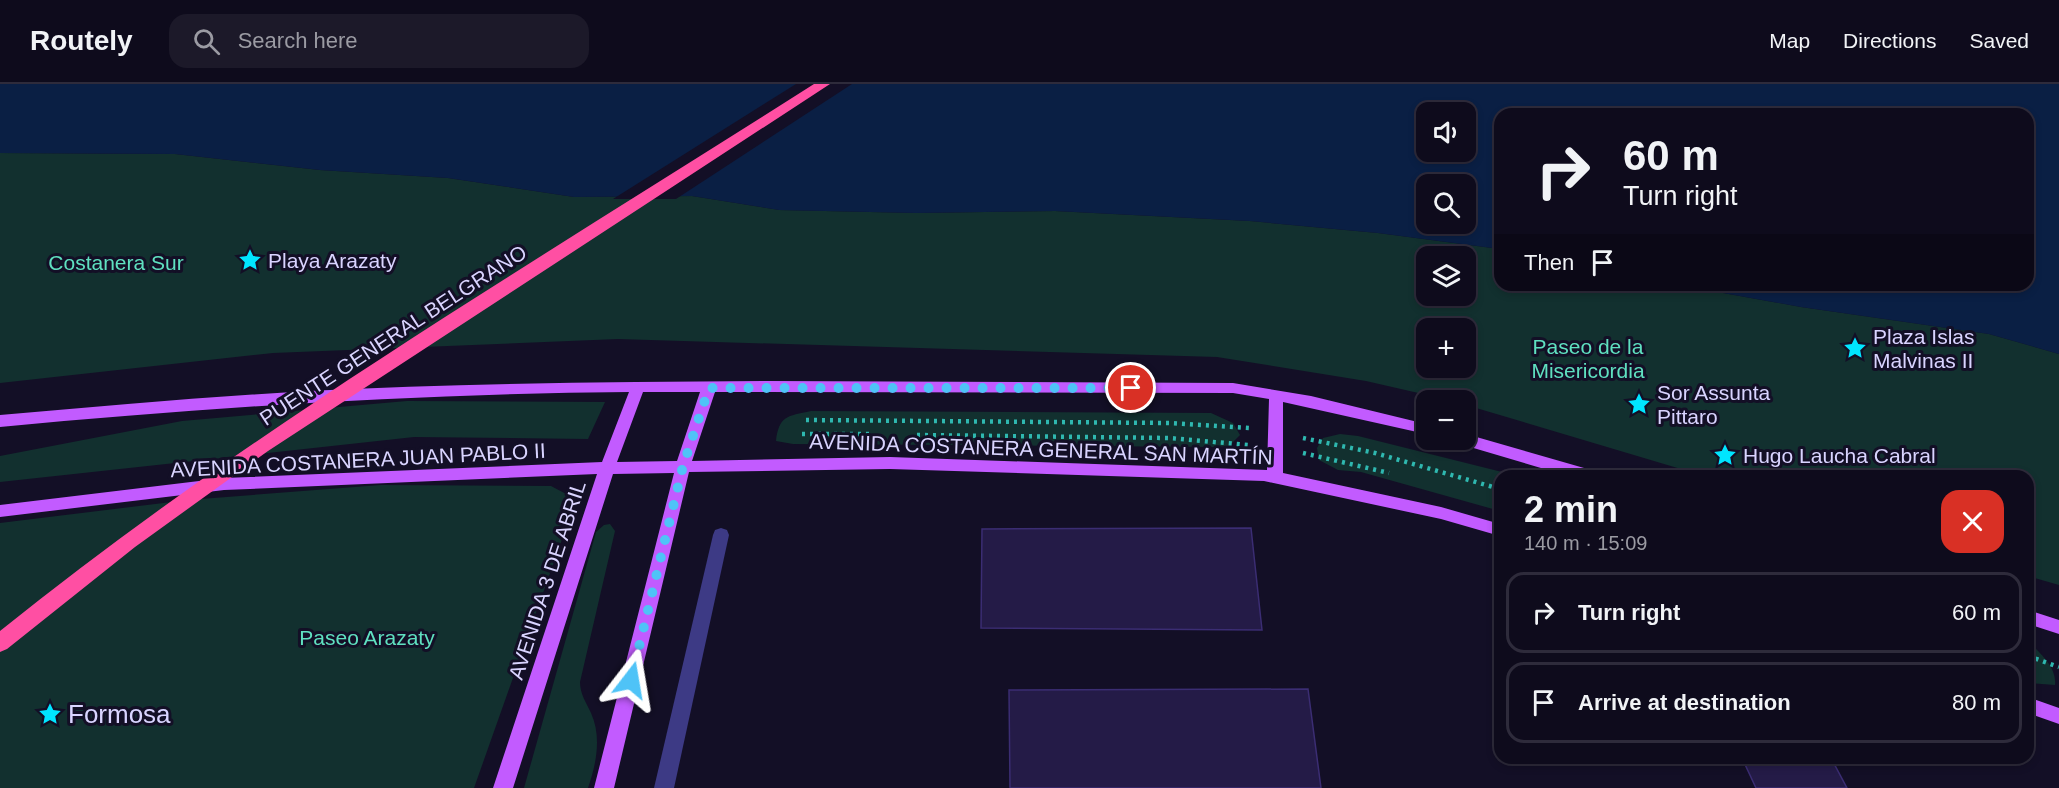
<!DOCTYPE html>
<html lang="en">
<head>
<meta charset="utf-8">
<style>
  body { margin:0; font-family:Arial,sans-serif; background:#1c1929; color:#f1f3f6; height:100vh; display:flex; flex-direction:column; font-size:22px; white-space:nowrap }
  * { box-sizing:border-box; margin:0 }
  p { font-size:20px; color:#9b9ba3 }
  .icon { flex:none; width:33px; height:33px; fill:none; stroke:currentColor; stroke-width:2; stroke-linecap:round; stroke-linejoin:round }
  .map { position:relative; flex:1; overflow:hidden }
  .sheet { position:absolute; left:1494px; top:386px; width:540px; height:294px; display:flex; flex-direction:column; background:#0e0b1c; border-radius:18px; box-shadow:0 3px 9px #0003,0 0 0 2px #2e2b3b }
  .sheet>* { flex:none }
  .hud { position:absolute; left:1494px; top:24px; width:540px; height:183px; border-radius:18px; box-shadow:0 3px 9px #0003,0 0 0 2px #2e2b3b; background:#0e0b1c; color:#f1f3f6; overflow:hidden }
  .controls { position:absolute; left:1416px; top:18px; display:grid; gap:12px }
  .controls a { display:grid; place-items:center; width:60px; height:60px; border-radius:12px; background:#0e0b1c; box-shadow:0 3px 9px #0003,0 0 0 2px #2e2b3b; font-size:30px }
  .pin { position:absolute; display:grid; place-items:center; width:51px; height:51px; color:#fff; margin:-26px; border:3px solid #fff; border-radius:50%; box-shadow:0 2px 6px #0007 }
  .me { position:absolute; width:66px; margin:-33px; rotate:14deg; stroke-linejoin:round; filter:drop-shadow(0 0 4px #0008) }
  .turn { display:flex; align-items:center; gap:21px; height:126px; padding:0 30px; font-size:27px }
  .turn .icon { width:78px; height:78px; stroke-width:2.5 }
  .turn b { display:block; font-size:42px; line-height:51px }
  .then { display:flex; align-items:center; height:57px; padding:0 30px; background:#0003; gap:12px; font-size:22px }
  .round { display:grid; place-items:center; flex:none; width:63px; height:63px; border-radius:18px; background:#1c1929 }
  .headline { display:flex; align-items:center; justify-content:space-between; height:102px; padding:0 30px }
  h1 { font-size:36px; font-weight:800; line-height:45px }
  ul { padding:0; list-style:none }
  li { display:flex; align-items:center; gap:18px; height:81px; margin:0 12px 9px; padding:0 18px; border:3px solid #2e2b3b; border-radius:18px }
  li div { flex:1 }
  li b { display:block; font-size:22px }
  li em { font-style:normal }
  header { display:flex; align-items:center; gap:36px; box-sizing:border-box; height:84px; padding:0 30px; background:#0e0b1c; border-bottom:2px solid #2e2b3b }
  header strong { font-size:28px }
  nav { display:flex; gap:33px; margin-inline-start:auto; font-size:21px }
  .search { width:420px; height:54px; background:#1c1929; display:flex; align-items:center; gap:15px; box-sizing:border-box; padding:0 21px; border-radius:18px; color:#9b9ba3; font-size:22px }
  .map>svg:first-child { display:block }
</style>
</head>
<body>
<header>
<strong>Routely</strong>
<div class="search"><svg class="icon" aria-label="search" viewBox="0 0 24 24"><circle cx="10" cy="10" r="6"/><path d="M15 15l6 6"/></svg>Search here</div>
<nav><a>Map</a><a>Directions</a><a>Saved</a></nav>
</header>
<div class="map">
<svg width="2059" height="704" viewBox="0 0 2059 704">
  <rect width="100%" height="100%" fill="#130f26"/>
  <path fill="#12302f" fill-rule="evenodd" d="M 0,69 L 175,70 L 320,86 L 448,94 L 574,113 L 692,112 L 780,126 L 916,129 L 1055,127 L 1250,137 L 1378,149 L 1500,165 L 1500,201 L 1679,201 L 1801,223 L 1989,250 L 2059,270 L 2059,501 L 2028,492 L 2028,392 L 1701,391 L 1466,321 L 1466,316 L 1449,316 L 1366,297 L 1217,273 L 618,255 L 273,269 L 0,299 ZM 1426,172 L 1466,172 L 1466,212 L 1426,212 ZM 1426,244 L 1466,244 L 1466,284 L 1426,284 Z
    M 407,317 L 605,318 L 588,355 L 414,353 L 0,398 L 0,372 L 182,337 Z
    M 811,327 L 1211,329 L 1233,339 L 1240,351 L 1229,362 L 1213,363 L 793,360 L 776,357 C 779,332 787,332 811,327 Z
    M 1340,350 L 1358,352 L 1514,391 L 1500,392 L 1500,427 L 1361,388 L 1338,386 L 1319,376 L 1317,364 L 1323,354 Z
    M 381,401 L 551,402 L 568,411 L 572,427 L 474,704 L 0,704 L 0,439 L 188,416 Z
    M 610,440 L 615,447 L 580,598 C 580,610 586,618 591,629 C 602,653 596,681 588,704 L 524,704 L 596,448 L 604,441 Z
    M 2028,557 C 2040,569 2057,583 2055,601 L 2028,599 Z"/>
  <path fill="#0a1f44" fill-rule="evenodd" d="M 0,0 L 2059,0 L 2059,270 L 1989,250 L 1801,223 L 1679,201 L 2028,201 L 2028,30 L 1500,30 L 1500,165 L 1378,149 L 1250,137 L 1055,127 L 916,129 L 779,126 L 692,112 L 574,113 L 448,94 L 320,86 L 175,70 L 0,69 ZM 1426,28 L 1466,28 L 1466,68 L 1426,68 ZM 1426,100 L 1466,100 L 1466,140 L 1426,140 Z"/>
  <path fill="#130f26" d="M 796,0 L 852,0 L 676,115 L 613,115 Z"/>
  <path fill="#241b47" stroke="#3b2d73" stroke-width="1.5" d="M 1251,444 L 1262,546 L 981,544 L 982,445 Z
    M 1308,605 L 1321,704 L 1010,704 L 1009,606 Z
    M 1742,674 L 1831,674 L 1847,704 L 1756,704 Z"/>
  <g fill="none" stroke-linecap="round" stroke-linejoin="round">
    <path stroke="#2fb8b0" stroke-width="4.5" stroke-dasharray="3 5" stroke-linecap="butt" d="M 806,336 L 1169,339 L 1249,344
      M 802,350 L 873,350
      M 917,351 L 1169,354 L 1248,361
      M 1303,354 L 1375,369 L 1500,405
      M 1303,369 L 1389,389
      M 2028,572 L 2059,583"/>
    <path fill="#3d3a85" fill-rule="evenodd" d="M 721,444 L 727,446 L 729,451 L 674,704 L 654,704 L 713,451 L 715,446 Z"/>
    <path fill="#c25bff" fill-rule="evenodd" d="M 770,297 L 1233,299 L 1311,312 L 1426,340 L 1426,350 L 1283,318 L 1283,389 L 1441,423 L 1500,440 L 1500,452 L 1441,435 L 1264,397 L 890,385 L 689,388 L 614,704 L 594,704 L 674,389 L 613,390 L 513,704 L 493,704 L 597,390 L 224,406 L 0,433 L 0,421 L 224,394 L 602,378 L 629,308 C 418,310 209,323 0,343 L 0,331 C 102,322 205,313 308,307 C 462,299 616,298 770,297 ZM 643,308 L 700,308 L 677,377 L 617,378 ZM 715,308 L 1233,309 L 1269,315 L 1267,386 L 890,373 L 692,377 Z
      M 1466,350 L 1591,386 L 1598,392 L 1568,392 L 1460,360 L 1458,356 L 1466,356 Z
      M 2028,526 L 2059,536 L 2059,550 L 2028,540 Z
      M 2028,613 L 2059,624 L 2059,640 L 2028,629 Z"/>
    <path fill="#ff4fa3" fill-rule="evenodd" d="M 814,0 L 830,0 L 268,367 L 135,463 L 7,565 L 0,568 L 0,547 C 254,342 539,176 814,0 Z"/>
  </g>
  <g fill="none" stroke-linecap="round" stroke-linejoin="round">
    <path stroke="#4fc3f7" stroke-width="10" stroke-dasharray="0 18" d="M 631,596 L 683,382 L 709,304 L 1131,304"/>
  </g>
  <defs>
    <g id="sight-bare" transform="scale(1.8)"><path d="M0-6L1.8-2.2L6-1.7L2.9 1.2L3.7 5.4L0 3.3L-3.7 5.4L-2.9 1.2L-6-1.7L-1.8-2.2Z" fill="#00e5ff" stroke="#130f26" stroke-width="2.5" paint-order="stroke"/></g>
  </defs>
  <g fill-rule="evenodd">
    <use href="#sight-bare" x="250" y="176"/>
    <use href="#sight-bare" x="1855" y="264"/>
    <use href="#sight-bare" x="1639" y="320"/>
    <use href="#sight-bare" x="1725" y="371"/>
    <use href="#sight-bare" x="50" y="630"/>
  </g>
  <g text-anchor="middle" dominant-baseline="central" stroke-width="6" stroke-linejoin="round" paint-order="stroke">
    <g font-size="21" fill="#d9d4ff" stroke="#130f26" text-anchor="start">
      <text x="268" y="176">Playa Arazaty</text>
      <text x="1873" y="252">Plaza Islas<tspan x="1873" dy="24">Malvinas II</tspan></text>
      <text x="1657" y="308">Sor Assunta<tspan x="1657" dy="24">Pittaro</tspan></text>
      <text x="1743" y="371">Hugo Laucha Cabral</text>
    </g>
    <g font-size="21" fill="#5fe0c0" stroke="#130f26">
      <text x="116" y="178">Costanera Sur</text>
      <text x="1588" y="262">Paseo de la<tspan x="1588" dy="24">Misericordia</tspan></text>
      <text x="367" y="553">Paseo Arazaty</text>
    </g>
    <g font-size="21" fill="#d9d4ff" stroke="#130f26">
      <text transform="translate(393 251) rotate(-33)">PUENTE GENERAL BELGRANO</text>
      <text transform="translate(1041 365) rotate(2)">AVENIDA COSTANERA GENERAL SAN MARTÍN</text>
      <text transform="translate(358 376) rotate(-3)">AVENIDA COSTANERA JUAN PABLO II</text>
      <text transform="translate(547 496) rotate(-72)">AVENIDA 3 DE ABRIL</text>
    </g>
    <g font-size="26" fill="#d9d4ff" stroke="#130f26" text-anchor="start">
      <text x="68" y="630">Formosa</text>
    </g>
  </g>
</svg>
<div class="controls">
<a><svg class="icon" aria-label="sound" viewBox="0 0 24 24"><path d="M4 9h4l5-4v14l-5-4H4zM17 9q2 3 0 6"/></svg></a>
<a><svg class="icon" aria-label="search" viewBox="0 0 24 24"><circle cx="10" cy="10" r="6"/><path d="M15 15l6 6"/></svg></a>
<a><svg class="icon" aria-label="layers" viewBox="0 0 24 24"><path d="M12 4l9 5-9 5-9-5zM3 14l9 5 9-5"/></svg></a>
<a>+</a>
<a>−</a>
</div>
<div class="pin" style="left:1131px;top:304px;background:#d93025"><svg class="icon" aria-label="arrive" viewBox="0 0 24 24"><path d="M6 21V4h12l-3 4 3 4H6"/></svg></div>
<svg class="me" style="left:631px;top:596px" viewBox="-20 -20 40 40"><path d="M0-17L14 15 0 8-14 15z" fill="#4fc3f7" stroke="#fff" stroke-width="4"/></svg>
<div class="hud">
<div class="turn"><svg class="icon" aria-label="right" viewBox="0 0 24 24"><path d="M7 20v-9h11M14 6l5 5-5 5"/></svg><div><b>60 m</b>Turn right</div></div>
<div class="then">Then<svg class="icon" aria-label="arrive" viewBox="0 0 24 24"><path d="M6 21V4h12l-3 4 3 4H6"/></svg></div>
</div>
<section class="sheet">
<div class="headline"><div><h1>2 min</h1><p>140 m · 15:09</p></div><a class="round" style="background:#d93025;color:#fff"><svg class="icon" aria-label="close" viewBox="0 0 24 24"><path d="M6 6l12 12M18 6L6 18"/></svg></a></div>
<ul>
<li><svg class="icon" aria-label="right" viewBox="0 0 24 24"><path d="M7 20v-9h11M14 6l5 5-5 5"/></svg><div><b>Turn right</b></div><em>60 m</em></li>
<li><svg class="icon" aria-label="arrive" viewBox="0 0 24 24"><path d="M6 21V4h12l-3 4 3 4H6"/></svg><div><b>Arrive at destination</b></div><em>80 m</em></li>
</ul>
</section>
</div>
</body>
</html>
